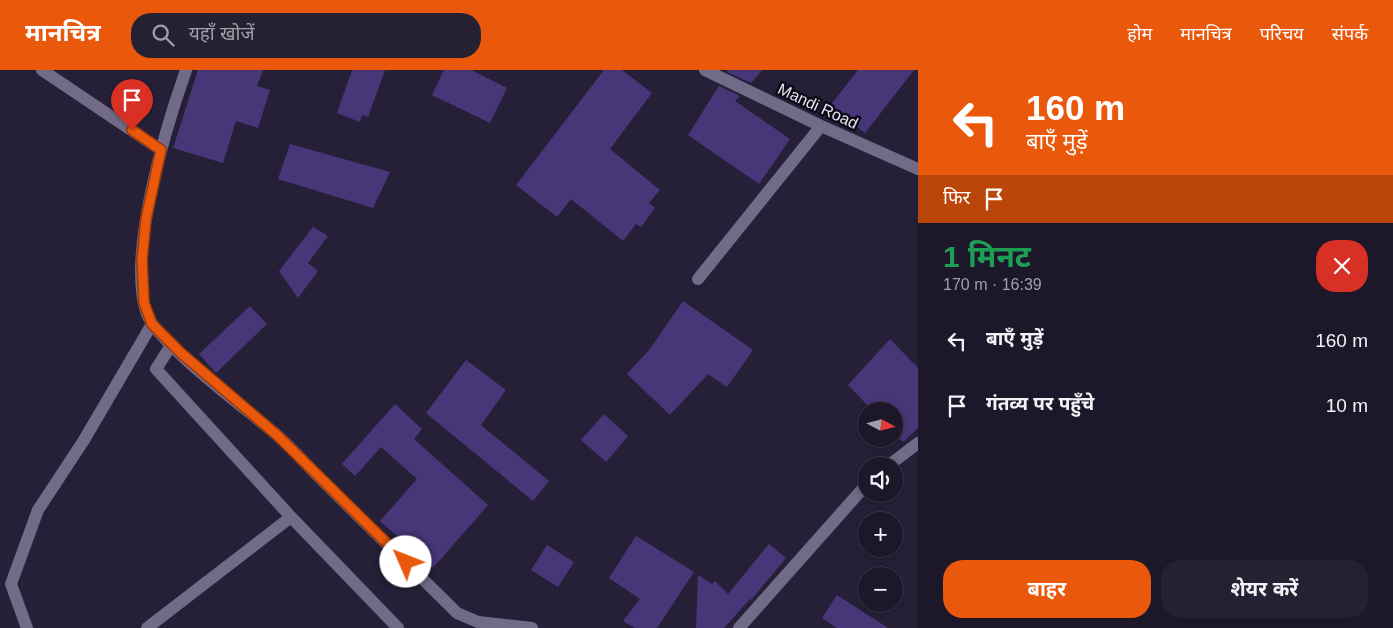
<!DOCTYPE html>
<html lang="hi">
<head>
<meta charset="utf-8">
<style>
  body { margin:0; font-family:Helvetica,"Noto Sans Devanagari",sans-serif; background:#252132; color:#f1f3f6; height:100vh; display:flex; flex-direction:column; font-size:19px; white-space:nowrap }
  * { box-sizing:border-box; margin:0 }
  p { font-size:16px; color:#a0a0a8 }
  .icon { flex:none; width:28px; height:28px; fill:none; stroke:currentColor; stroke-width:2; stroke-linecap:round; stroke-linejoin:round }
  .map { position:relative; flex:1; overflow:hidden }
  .details { display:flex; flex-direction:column; background:#1c182a; width:475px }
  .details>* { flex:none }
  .banner { background:#ea580c; color:#fff; overflow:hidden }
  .needle { width:32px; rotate:97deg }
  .buttons { position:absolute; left:858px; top:332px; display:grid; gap:10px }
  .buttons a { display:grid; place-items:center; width:45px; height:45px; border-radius:50%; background:#1c182a; box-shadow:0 2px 8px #0003,0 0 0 1px #3a3747; font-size:25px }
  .pin { position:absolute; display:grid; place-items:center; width:42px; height:42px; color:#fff; margin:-51px -21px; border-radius:50% 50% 50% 0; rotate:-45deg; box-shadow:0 0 5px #0007 }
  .pin .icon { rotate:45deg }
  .me { position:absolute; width:55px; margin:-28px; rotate:314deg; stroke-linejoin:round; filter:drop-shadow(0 0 4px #0008) }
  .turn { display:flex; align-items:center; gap:18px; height:105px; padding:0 25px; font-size:22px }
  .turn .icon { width:65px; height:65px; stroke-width:2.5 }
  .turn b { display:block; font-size:35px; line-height:42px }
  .then { display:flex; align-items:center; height:48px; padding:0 25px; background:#0003; gap:10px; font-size:19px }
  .round { display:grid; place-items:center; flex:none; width:52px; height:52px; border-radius:20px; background:#252132 }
  .summary { display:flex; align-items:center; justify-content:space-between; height:85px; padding:0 25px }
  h1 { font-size:30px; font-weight:700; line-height:38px; color:#1e9e55 }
  .cta { display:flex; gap:10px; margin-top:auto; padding:10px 25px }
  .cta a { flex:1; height:58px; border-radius:20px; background:#ea580c; color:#fff; font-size:20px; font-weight:700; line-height:58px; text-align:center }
  .cta a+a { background:#252132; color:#f1f3f6 }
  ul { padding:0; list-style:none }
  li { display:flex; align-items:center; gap:15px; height:65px; padding:0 25px }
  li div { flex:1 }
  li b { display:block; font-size:19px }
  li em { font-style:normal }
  header { display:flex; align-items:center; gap:30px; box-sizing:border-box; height:70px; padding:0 25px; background:#ea580c; color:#fff }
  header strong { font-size:24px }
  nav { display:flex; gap:28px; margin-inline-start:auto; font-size:18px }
  .search { width:350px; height:45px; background:#252132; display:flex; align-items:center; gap:12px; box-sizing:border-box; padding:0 18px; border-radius:20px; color:#a0a0a8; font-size:19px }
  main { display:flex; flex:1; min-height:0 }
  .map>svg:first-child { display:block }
</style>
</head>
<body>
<header>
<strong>मानचित्र</strong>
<div class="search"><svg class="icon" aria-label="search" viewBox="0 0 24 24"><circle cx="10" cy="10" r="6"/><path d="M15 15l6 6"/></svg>यहाँ खोजें</div>
<nav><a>होम</a><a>मानचित्र</a><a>परिचय</a><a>संपर्क</a></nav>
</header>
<main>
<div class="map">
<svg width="918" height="558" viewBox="0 0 918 558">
  <rect width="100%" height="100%" fill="#252038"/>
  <path fill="#473779" d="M 198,0 L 263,0 L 257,16 L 270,20 L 258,58 L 236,51 L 223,93 L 173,78 Z
    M 352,0 L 385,0 L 368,47 L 362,45 L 360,52 L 337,43 Z
    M 444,0 L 471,0 L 507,18 L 490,53 L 432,25 Z
    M 604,0 L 622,0 L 652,23 L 610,79 L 660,120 L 649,133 L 655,138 L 641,157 L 636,154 L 623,171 L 571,129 L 557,147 L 516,115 Z
    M 728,0 L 762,0 L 751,13 L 727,2 Z
    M 858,0 L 914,0 L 865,63 L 830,36 Z
    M 719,16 L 740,26 L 735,31 L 790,69 L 759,114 L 688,65 Z
    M 290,74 L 390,102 L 373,138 L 278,109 Z
    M 313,157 L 328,166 L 308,193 L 318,201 L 298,228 L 279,201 Z
    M 683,231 L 753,280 L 727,317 L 708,304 L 670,345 L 627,304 L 650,279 Z
    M 250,236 L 267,254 L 216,303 L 199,284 Z
    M 890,269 L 918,298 L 918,358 L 903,372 L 894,363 L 894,341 L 873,341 L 848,315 Z
    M 466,290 L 506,320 L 481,355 L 549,411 L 533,431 L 426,343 Z
    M 395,334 L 422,359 L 414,369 L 488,435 L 433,498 L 380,451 L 417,409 L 381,377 L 355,406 L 342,394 Z
    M 604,344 L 628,366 L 606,392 L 581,370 Z
    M 636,466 L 694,502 L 657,558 L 635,558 L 623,551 L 640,529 L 609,508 Z
    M 769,474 L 786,488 L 751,530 L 750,529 L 724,558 L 696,558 L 698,505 L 712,514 L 715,511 L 728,524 Z
    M 547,475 L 574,492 L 558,517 L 531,500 Z
    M 837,525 L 888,558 L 837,558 L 822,548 Z"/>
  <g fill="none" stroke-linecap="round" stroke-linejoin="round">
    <path stroke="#716b89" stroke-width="12" d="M 42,0 L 161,80
      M 186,0 C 166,57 126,187 147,244 C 158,274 248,340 277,365 C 295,381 312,401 330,418 C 372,460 415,501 457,543 L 478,552 L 532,558
      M 705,0 L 821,56 L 918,99
      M 698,209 L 821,56
      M 172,274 L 156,299 L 291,447 L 398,558
      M 888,396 L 918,373
      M 27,558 L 11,514 L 38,440 L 84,370 L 152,254
      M 147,558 L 291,447
      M 739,558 L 866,415"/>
  </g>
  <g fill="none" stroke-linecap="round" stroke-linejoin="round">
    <g stroke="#983908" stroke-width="12">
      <path id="route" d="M 132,60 L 161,80 L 146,149 L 142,190 L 144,233 L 152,254 L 181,283 L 278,366 L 406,492"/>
    </g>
    <use href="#route" stroke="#ea580c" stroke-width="9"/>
  </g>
  <g text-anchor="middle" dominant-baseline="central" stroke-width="5" stroke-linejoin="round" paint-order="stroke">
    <g font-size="16" fill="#e7e5f5" stroke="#0e0b16">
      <text transform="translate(818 36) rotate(25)">Mandi Road</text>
    </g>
  </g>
</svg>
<div class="buttons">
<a><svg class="needle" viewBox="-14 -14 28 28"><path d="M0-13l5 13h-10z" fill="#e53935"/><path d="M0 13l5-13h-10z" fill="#a0a0a8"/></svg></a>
<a><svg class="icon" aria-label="sound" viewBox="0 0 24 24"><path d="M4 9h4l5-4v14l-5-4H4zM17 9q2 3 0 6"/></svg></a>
<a>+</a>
<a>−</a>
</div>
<div class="pin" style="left:132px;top:60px;background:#d93025"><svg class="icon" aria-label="arrive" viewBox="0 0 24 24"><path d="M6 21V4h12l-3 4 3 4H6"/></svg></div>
<svg class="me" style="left:406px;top:492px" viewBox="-20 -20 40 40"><circle r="19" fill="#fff"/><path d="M0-13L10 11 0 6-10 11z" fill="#ea580c"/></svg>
</div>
<section class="details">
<div class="banner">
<div class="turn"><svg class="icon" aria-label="left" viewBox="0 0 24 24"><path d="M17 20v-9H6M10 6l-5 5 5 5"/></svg><div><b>160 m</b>बाएँ मुड़ें</div></div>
<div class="then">फिर<svg class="icon" aria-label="arrive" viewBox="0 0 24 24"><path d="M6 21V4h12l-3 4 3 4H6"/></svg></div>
</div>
<div class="summary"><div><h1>1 मिनट</h1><p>170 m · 16:39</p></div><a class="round" style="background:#d93025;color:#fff"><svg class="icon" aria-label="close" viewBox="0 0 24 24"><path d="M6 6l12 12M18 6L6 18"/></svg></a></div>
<ul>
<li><svg class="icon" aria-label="left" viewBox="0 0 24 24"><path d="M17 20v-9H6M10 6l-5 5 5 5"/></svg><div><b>बाएँ मुड़ें</b></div><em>160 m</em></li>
<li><svg class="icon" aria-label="arrive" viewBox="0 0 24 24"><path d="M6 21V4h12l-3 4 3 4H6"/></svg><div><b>गंतव्य पर पहुँचे</b></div><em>10 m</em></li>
</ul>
<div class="cta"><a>बाहर</a><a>शेयर करें</a></div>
</section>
</main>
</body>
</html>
